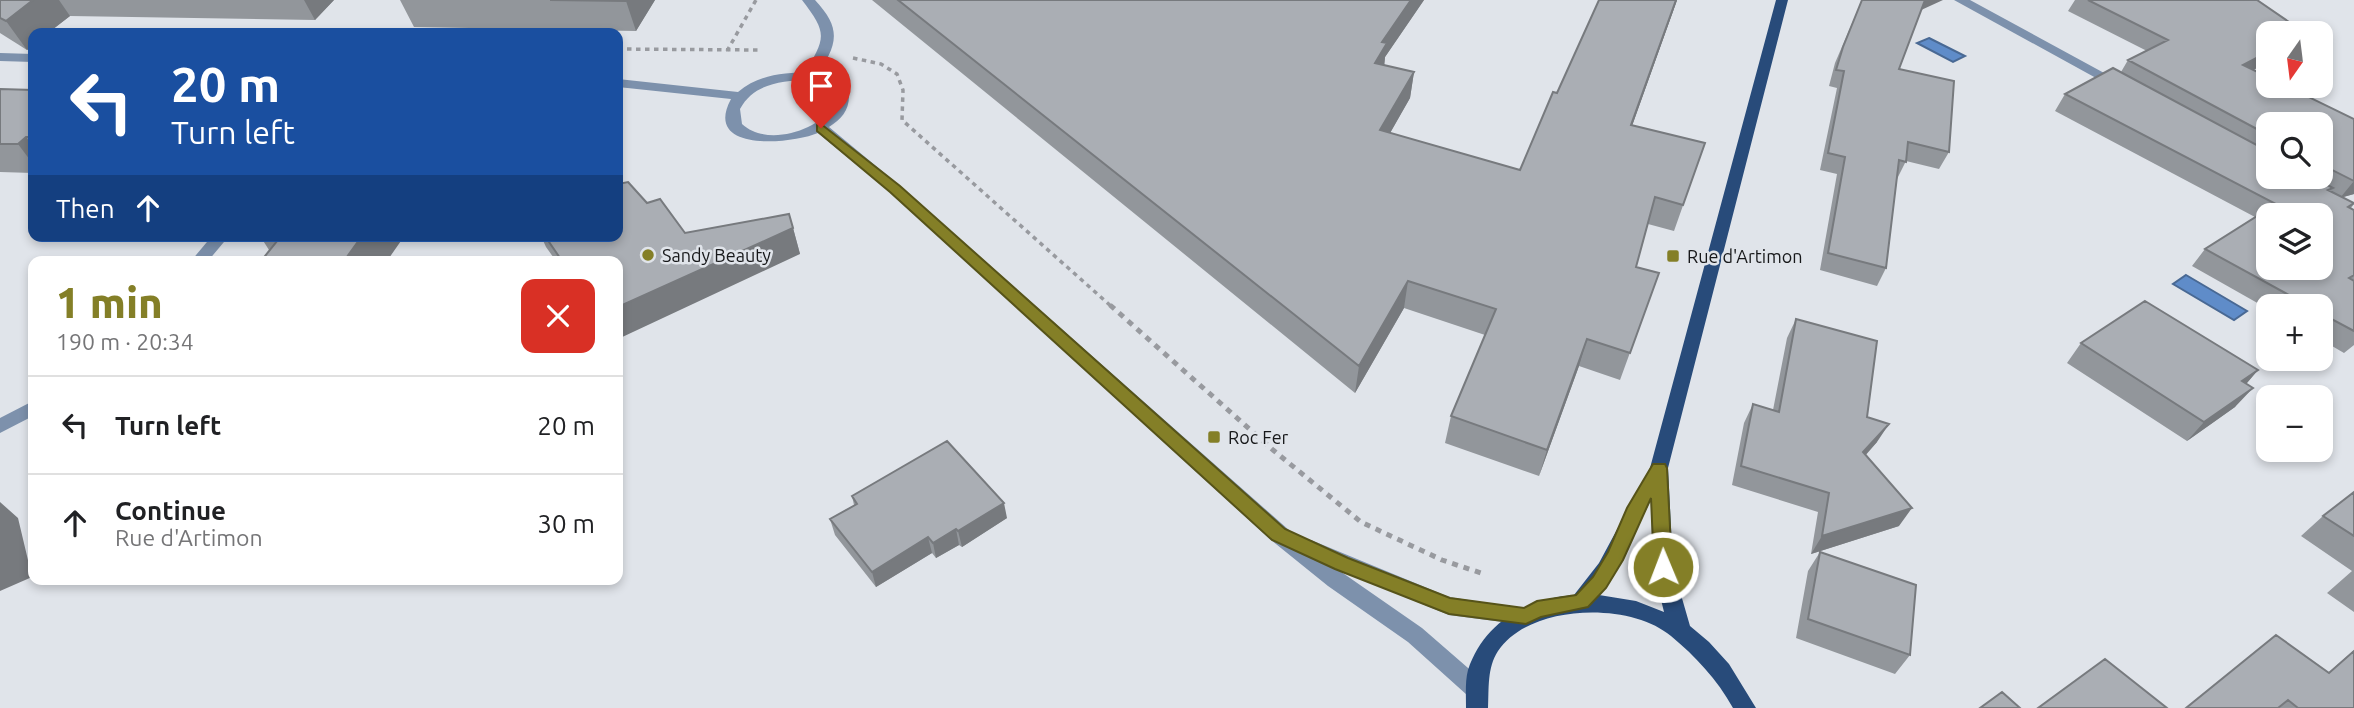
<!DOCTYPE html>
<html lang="en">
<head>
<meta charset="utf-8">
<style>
  body { margin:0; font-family:Ubuntu,sans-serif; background:#f6f6f6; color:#202124; height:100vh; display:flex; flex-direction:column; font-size:26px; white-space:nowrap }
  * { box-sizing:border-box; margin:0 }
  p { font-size:23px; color:#757577 }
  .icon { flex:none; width:38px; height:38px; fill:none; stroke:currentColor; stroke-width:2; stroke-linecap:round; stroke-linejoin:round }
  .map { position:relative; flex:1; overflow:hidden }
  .sheet { position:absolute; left:28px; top:256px; width:595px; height:329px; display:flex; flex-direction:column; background:#fff; border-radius:14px; box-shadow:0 4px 10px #0003 }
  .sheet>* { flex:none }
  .hud { position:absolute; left:28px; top:28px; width:595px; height:214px; border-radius:14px; box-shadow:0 4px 10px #0003; background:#1a4fa0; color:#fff; overflow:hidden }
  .needle { width:46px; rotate:194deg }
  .fabs { position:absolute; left:2256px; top:21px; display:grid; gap:14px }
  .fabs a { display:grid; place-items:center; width:77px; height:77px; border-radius:14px; background:#fff; box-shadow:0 4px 10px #0003; font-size:35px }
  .pin { position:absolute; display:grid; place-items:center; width:60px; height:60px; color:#fff; margin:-72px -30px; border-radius:50% 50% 50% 0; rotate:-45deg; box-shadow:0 0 7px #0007 }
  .pin .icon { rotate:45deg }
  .me { position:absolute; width:77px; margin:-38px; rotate:359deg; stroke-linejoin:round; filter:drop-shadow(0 0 5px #0008) }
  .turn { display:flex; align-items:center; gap:24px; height:147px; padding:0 28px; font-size:32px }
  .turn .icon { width:91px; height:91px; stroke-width:2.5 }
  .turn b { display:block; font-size:49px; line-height:60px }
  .then { display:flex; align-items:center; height:66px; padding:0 28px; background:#0003; gap:14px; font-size:26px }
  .round { display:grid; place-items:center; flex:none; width:74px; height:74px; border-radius:14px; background:#f6f6f6 }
  .summary { display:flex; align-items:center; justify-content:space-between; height:119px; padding:0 28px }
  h1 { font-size:42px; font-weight:800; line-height:52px; color:#847f27 }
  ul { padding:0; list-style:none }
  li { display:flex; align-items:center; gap:21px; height:98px; padding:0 28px; border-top:2px solid #e0e0e0 }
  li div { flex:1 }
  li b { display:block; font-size:26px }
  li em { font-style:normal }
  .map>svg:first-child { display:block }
</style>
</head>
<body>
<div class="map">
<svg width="2354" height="708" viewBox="0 0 2354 708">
  <rect width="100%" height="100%" fill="#e0e4ea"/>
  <path fill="#5f8cc9" stroke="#496994" stroke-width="2" d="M 1929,38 L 1965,56 L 1953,62 L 1917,43 Z
    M 2186,275 L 2247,311 L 2234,320 L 2173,284 Z"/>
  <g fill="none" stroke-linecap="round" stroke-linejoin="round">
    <path stroke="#989a9f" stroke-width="3.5" stroke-dasharray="4.5 4.5" stroke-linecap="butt" d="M 47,31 L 113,33
      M 618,49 L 758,50
      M 727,51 L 756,0
      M 853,58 L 881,64 L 897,74 L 903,90 L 902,120 L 1112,307"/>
    <path stroke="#989a9f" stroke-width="5" stroke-dasharray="6 6" stroke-linecap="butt" d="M 1110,305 L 1273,450 L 1361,522 L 1442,560 L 1481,573"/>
    <path fill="#7d91ac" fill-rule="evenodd" d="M 802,0 L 815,0 C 844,31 836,46 815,79 L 810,80 L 803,76 C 825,38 829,35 802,0 Z
      M 1954,0 L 1970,0 L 2128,86 L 2126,89 L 2116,89 Z
      M 212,236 L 229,236 L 208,261 L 191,261 Z
      M 33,401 L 33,416 L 0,433 L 0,418 Z"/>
    <path fill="#7d91ac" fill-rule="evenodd" d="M 0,53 L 33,54 L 33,62 L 0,61 Z
      M 810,72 L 837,83 L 849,96 C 849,111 841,119 829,127 L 900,186 L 1299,539 L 1311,540 L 1449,597 L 1533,610 L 1536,616 L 1533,622 L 1526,625 L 1449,615 L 1337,569 L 1422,628 L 1483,681 L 1486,688 L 1483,695 L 1475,698 L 1467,695 L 1408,642 L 1328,586 L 1271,540 L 890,192 L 818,133 C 791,144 702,153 731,99 L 618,87 L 618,79 L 738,92 C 759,74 784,73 810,72 ZM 808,80 L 827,89 L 834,97 L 834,107 C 816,131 767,147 742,124 L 740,109 C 754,83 782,81 808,80 Z"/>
    <path fill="#284b7a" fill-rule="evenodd" d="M 1776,0 L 1788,0 L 1668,468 L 1673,567 L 1690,626 L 1709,642 L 1729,664 L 1756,708 L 1733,708 C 1717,679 1695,656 1671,636 C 1630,601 1529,604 1498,651 C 1487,668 1489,688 1488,708 L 1466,708 C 1466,696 1465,681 1468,670 C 1484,622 1526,599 1574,595 L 1599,563 L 1650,468 ZM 1651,500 L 1653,567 L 1664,612 L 1636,601 L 1599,595 L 1613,575 Z"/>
  </g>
  <path fill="#92969b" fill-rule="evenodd" d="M 0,0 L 334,0 L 315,20 L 70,16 L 48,33 L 33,33 L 33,46 L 27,50 L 0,33 Z
    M 400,0 L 655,0 L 636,31 L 414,27 Z
    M 872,0 L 1424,0 L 1385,57 L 1384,65 L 1414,72 L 1410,98 L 1390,133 L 1520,170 L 1557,93 L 1599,0 L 1677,0 L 1632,126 L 1705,143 L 1674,231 L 1648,224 L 1636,267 L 1659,273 L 1620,380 L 1579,366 L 1539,476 L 1445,443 L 1451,416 L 1485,335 L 1404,308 L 1355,393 Z
    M 1862,0 L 1921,10 L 1899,69 L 1949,152 L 1939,169 L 1906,161 L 1897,179 L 1886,268 L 1877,286 L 1820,270 L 1837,174 L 1820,170 L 1837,88 L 1829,86 L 1835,63 Z
    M 2075,0 L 2257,0 L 2268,33 L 2268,62 L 2253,70 L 2354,119 L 2354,194 L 2343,197 L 2354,204 L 2351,208 L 2354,210 L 2354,345 L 2344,353 L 2320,339 L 2320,306 L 2268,306 L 2268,309 L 2192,266 L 2205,249 L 2255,217 L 2055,111 L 2065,94 L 2121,72 L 2128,60 L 2147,51 L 2068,11 ZM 2268,124 L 2320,124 L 2320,177 L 2268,177 Z
    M 0,89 L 33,90 L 33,173 L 0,172 Z
    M 647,203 L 685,233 L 793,228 L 800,254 L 618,261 L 556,261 L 546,247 L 541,236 L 618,236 Z
    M 403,238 L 269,250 L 262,239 Z
    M 1796,319 L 1867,417 L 1877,442 L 1865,456 L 1899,526 L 1811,554 L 1818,512 L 1732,485 L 1744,423 L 1753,404 L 1773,410 L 1787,338 Z
    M 2081,343 L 2258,370 L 2246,384 L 2235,407 L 2187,441 L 2067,363 Z
    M 2354,492 L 2354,612 L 2327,593 L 2352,571 L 2301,536 L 2323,516 Z
    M 852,496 L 1007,518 L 962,547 L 959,545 L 936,558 L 932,553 L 876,587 L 835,535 L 830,519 L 854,505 Z
    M 1820,552 L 1910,655 L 1895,674 L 1796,638 L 1808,571 Z
    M 2354,650 L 2354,708 L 2186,708 L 2328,673 Z"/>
  <path fill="#777a7e" d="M 33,0 L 59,0 L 70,16 L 48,33 L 33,33 L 33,46 L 27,50 L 6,21 Z
    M 304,0 L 334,0 L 315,20 Z
    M 627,0 L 655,0 L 636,31 L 626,1 Z
    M 1411,0 L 1424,0 L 1385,57 L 1384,69 L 1375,63 L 1382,42 Z
    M 1676,0 L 1677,0 L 1676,3 L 1623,151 L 1631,125 Z
    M 1924,0 L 1943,0 L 1919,11 Z
    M 2268,52 L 2268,62 L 2231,82 L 2243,65 Z
    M 1414,72 L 1410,98 L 1377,156 L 1380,130 Z
    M 26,137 L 33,146 L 33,164 L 18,144 Z
    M 2354,181 L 2354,194 L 2340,198 Z
    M 793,228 L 800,254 L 618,339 L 618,307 Z
    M 362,236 L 408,236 L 403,238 L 387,261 L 344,261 Z
    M 1408,281 L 1404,308 L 1355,393 L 1359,366 Z
    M 1587,339 L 1579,366 L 1539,476 L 1547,450 Z
    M 2258,370 L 2241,390 L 2242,381 Z
    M 2253,388 L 2235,407 L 2187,441 L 2204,422 Z
    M 1889,424 L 1877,442 L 1851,471 L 1863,452 Z
    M 0,502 L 18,518 L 32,577 L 0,591 Z
    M 1004,503 L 1007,518 L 962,547 L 958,531 Z
    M 1912,508 L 1899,526 L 1811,554 L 1822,536 Z
    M 956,529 L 959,545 L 936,558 L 933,543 Z
    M 928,537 L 932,553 L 876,587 L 872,572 Z"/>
  <path fill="#aaaeb4" stroke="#777a7e" stroke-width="2" fill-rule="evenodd" d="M 0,0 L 33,0 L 6,21 L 0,18 Z
    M 550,0 L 627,0 L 626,1 Z
    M 898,0 L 1411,0 L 1382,42 L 1387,43 L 1375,63 L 1414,72 L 1380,130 L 1520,170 L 1553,92 L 1557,93 L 1599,0 L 1676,0 L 1631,125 L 1705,143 L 1683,205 L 1655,197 L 1636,267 L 1659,273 L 1630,353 L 1587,339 L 1547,450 L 1451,416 L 1496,309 L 1408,281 L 1359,366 Z
    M 1862,0 L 1925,0 L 1899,69 L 1954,81 L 1949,152 L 1908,142 L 1906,162 L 1899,160 L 1886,268 L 1828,253 L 1845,157 L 1828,153 L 1844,71 L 1836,70 L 1843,47 Z
    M 2088,0 L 2257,0 L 2305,33 L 2268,33 L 2268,52 L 2243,65 L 2268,77 L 2268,86 L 2286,86 L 2354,119 L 2354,181 L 2320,164 L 2320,124 L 2268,124 L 2268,135 L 2128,60 L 2168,40 Z
    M 2113,68 L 2268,151 L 2268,177 L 2312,177 L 2333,188 L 2328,190 L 2354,203 L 2348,207 L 2354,210 L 2354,275 L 2349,278 L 2354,281 L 2354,331 L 2320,313 L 2320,306 L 2309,306 L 2205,249 L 2276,204 L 2065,94 ZM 2268,215 L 2320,215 L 2320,268 L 2268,268 Z
    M 0,89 L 33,90 L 33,137 L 26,137 L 18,144 L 0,144 Z
    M 628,182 L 647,203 L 660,199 L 685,233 L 789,214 L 793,228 L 618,307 L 618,261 L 562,261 L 545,236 L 618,236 L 618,184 Z
    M 265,236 L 362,236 L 344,261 L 261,261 L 278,240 L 262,239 Z
    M 2145,301 L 2258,370 L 2242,381 L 2253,388 L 2204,422 L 2081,343 Z
    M 1796,319 L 1877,341 L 1867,417 L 1889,424 L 1863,452 L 1912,508 L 1822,536 L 1829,493 L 1741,466 L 1753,404 L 1779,412 Z
    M 947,441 L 1004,503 L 958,531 L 956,529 L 933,543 L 928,537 L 872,572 L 830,519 L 857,504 L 852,496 Z
    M 2354,492 L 2354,536 L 2323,516 Z
    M 1820,552 L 1916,585 L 1910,655 L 1808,619 Z
    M 2276,635 L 2329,673 L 2354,651 L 2354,708 L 2298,708 L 2288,700 L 2278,708 L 2186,708 Z
    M 2105,659 L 2167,708 L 2038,708 Z
    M 2002,692 L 2020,708 L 1980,708 Z"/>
  <path fill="#847f27" stroke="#565319" stroke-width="2" d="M 821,124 L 900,186 L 1285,529 L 1348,558 L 1450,598 L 1524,608 L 1537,601 L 1576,595 L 1593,577 L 1608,552 L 1627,508 L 1653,464 L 1665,464 L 1667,468 L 1672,567 L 1669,573 L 1663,575 L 1656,573 L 1654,567 L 1651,498 L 1623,560 L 1606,588 L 1588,607 L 1541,617 L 1526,624 L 1449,614 L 1335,569 L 1272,540 L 890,192 L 817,131 L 817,125 Z"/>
  <g fill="#847f27" stroke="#e0e4ea" stroke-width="2.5">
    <circle cx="648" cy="255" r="7"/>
    <rect x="1666" y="249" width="14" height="14" rx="3.5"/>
    <rect x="1207" y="430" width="14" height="14" rx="3.5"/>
  </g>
  <g text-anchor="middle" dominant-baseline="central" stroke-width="5" stroke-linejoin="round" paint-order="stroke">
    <g font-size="18" fill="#17181a" stroke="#e0e4ea" text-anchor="start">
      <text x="662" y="255">Sandy Beauty</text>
      <text x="1687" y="256">Rue d'Artimon</text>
      <text x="1228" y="437">Roc Fer</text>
    </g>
  </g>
</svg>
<div class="fabs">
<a><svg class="needle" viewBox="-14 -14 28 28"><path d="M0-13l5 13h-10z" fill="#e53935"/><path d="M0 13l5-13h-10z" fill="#757577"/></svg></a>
<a><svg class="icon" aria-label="search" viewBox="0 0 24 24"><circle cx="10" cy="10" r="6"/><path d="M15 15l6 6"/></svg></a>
<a><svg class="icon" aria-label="layers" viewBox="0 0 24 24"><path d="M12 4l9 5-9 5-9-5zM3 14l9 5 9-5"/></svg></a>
<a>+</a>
<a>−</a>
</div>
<div class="pin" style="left:821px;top:128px;background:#d93025"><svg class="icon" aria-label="arrive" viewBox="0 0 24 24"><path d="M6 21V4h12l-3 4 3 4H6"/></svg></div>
<svg class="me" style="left:1663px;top:567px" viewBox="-20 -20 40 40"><circle r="17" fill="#847f27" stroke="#fff" stroke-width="3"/><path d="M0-11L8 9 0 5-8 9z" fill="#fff"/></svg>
<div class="hud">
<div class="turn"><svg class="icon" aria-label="left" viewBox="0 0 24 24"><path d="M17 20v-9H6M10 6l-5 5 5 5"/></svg><div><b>20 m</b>Turn left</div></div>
<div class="then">Then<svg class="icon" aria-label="ahead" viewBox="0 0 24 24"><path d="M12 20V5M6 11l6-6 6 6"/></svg></div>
</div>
<section class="sheet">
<div class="summary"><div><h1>1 min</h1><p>190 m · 20:34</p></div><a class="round" style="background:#d93025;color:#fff"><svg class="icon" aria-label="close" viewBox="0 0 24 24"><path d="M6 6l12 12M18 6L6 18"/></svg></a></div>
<ul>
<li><svg class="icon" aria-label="left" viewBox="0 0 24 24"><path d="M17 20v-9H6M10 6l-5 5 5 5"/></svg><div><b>Turn left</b></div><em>20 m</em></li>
<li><svg class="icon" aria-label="ahead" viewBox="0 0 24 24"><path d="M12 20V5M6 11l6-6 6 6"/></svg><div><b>Continue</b><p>Rue d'Artimon</p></div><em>30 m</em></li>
</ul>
</section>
</div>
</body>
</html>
